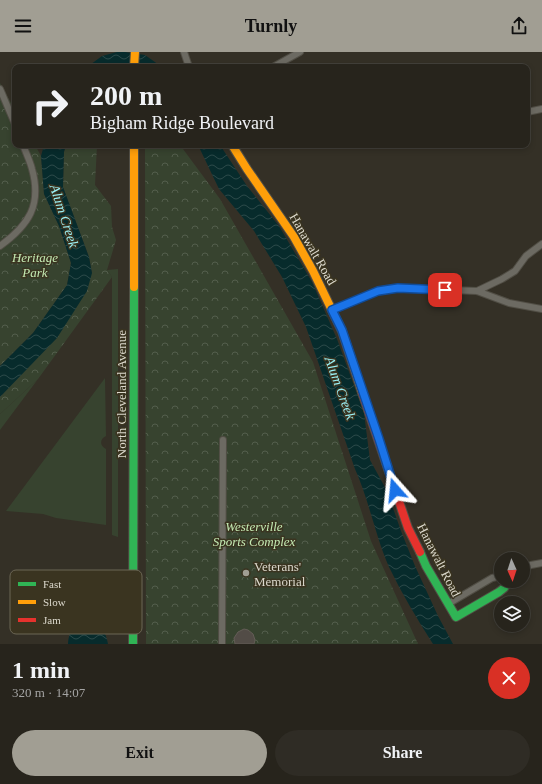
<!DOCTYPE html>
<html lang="en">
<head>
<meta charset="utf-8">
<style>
  body { margin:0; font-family:Georgia,serif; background:#2f2c25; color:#f1f3f6; height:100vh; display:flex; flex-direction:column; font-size:15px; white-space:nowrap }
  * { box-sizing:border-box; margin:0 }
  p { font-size:13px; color:#a4a4a3 }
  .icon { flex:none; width:22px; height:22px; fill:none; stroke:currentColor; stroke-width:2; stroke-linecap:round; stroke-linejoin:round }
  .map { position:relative; height:592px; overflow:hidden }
  .side { display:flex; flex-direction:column; background:#27241c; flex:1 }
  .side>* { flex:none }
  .hud { position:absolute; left:12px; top:12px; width:518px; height:84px; border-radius:8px; box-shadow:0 2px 6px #0003,0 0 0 1px #43413b; background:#27241c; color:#f1f3f6; overflow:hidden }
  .needle { width:26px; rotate:177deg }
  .tools { position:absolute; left:494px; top:500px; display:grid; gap:8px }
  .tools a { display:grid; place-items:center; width:36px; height:36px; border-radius:50%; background:#27241c; box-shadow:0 2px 6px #0003,0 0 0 1px #43413b; font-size:20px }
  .pin { position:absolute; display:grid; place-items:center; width:34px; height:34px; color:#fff; margin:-17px; border-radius:8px; box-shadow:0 2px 6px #0006 }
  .me { position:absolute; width:44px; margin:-22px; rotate:342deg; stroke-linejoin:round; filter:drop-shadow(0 0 3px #0008) }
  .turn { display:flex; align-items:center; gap:14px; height:84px; padding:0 12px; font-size:18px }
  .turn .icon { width:52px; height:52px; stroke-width:2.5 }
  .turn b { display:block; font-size:28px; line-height:34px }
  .round { display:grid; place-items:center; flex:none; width:42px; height:42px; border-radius:21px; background:#2f2c25 }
  .head { display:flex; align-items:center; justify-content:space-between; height:68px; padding:0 12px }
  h1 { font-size:24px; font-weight:700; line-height:30px }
  .cta { display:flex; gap:8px; margin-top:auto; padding:8px 12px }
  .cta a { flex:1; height:46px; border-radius:24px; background:#a19e93; color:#111; font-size:16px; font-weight:700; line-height:46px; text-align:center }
  .cta a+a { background:#2f2c25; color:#f1f3f6 }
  header { display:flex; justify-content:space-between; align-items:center; height:52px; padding:0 12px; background:#a19e93; color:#111; font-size:18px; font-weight:700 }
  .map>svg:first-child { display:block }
</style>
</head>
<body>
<header><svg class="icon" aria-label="menu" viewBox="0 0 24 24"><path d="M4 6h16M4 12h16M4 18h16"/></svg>Turnly<svg class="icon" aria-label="share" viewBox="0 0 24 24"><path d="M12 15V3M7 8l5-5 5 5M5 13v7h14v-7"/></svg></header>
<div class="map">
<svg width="542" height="592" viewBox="0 0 542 592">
  <defs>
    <pattern id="forest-crowns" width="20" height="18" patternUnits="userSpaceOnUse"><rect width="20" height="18" fill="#37432f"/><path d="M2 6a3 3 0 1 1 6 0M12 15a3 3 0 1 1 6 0" fill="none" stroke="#535e4c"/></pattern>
    <pattern id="water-waves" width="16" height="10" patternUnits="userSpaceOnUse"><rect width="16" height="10" fill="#072b2c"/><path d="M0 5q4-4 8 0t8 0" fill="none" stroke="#2b4949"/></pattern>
  </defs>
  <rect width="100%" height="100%" fill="#343026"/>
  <path fill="#37432f" d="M 118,217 L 118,485 L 112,483 L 112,225 L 107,218 Z
    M 105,326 L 106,384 C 100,387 99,393 106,397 L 106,473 L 56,466 L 43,462 L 6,459 Z
    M 38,327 L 0,378 L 0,362 Z"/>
  <path fill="url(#forest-crowns)" d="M 0,31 L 15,58 L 15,93 L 35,93 L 41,104 L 44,142 L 59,174 L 71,211 L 67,233 L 33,281 L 0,314 Z
    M 66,93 L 97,93 L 95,133 L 111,154 L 112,175 L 116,188 L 107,218 L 112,225 L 38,327 L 0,362 L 0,345 L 2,343 L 92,221 L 89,205 L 63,135 L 64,100 Z
    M 145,93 L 180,93 L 220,147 L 313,310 L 371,489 L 418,592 L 146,592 Z"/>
  <path fill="url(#water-waves)" d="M 117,0 L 125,0 L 145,3 L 162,15 L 87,15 L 102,4 Z
    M 44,93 L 66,93 L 64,100 L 63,135 L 89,205 L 92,221 L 87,239 L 57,286 L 0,345 L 0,314 L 33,281 L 67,233 L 71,211 L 59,174 L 44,142 L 41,104 Z
    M 198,93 L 220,93 L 247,134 L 279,174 L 312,230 L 337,287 L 364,361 L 370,408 L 387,439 L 401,479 L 415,514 L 438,564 L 453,592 L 433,592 C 417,567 402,542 389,515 C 375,483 369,448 355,417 L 306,275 L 282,225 L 254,179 L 219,137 Z
    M 89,570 C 101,574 106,579 108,592 L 68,592 C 69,578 74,572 89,570 Z"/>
  <path fill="#524c46" stroke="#635d56" d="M 244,577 L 248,578 L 253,582 L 255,588 L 254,592 L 235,592 L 234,586 L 238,580 Z"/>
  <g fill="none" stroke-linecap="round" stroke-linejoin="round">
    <g stroke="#514e45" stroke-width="8">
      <path id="street" d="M 184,0 L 189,15
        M 273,15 L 300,0
        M 0,37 L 15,72
        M 527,60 L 542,57
        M 0,194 C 29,173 42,153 32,117 C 30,109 26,101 23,93
        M 477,239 L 502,227 L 515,219 L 526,204 L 542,192
        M 333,258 L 378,239 L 398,236 L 477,239 L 509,251 L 542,257
        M 523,517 L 531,513 L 542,511
        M 448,552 L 492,526 L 501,524
        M 222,592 L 223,388"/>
    </g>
    <g stroke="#514e45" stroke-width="10">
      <path id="fast" d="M 420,500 L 426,514 L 456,565 L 499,540 L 504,536 L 509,529
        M 133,592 L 134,235"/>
    </g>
    <g stroke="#514e45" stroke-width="10">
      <path id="slow" d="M 134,15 L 135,0
        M 232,93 L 247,117 L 294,185 L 313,219 L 342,279 L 362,340
        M 134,235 L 134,93"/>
    </g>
    <g stroke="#514e45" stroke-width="10">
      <path id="jam" d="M 362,340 L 408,476 L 420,500"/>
    </g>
    <use href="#street" stroke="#6c6a62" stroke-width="6"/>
    <use href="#fast" stroke="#30b455" stroke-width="8"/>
    <use href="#slow" stroke="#ff9f0a" stroke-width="8"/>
    <use href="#jam" stroke="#e5322d" stroke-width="8"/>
  </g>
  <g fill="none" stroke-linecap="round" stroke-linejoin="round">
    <g stroke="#114b97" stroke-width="10">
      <path id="route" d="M 395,438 L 379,387 L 342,278 L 332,258 L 378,239 L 398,236 L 445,238"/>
    </g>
    <use href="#route" stroke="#1a73e8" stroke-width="7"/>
  </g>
  <circle fill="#a19e93" stroke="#3a3420" stroke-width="1.5" cx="246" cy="521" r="4"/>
  <g text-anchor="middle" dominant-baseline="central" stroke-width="3" stroke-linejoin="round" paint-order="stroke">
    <g font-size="13" fill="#dcd9cd" stroke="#3a3420">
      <text transform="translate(313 197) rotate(60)">Hanawalt Road</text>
      <text transform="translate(121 342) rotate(-90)">North Cleveland Avenue</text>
      <text transform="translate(439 508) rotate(63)">Hanawalt Road</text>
    </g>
    <g font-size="13" font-style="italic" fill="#c4eab3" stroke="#3a3420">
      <text x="35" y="205">Heritage<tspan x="35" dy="15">Park</tspan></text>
      <text x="254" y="474">Westerville<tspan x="254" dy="15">Sports Complex</tspan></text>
    </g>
    <g font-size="13" fill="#dcd9cd" stroke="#3a3420" text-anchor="start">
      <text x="254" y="514">Veterans'<tspan x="254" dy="15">Memorial</tspan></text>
    </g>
    <g font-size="14" font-style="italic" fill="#9af1f6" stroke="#3a3420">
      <text transform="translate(64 164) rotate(72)">Alum Creek</text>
      <text transform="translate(340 336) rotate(70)">Alum Creek</text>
    </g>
  </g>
  <rect x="10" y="518" width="132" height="64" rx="6" fill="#3a3420" stroke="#6b6654" stroke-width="1"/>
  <rect x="18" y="530" width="18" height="4" fill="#30b455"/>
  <rect x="18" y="548" width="18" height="4" fill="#ff9f0a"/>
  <rect x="18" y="566" width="18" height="4" fill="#e5322d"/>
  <g font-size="11" fill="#dcd9cd">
    <text x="43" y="536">Fast</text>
    <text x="43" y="554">Slow</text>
    <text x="43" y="572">Jam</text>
  </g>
</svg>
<div class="tools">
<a><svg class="needle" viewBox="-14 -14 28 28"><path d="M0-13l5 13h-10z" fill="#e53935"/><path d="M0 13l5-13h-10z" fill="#a4a4a3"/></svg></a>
<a><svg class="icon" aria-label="layers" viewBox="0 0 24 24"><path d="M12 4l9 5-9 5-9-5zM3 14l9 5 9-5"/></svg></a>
</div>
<div class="pin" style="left:445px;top:238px;background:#d93025"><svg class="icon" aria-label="arrive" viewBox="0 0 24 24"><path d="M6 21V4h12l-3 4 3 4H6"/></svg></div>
<svg class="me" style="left:395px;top:438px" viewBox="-20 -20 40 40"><path d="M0-17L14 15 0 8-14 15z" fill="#1a73e8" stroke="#fff" stroke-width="4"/></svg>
<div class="hud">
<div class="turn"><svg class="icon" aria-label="right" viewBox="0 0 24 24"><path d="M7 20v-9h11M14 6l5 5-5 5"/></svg><div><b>200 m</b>Bigham Ridge Boulevard</div></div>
</div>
</div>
<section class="side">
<div class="head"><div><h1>1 min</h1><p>320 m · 14:07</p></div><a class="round" style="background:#d93025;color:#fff"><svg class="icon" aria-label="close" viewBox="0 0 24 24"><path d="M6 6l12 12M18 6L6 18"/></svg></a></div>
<div class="cta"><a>Exit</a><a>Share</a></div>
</section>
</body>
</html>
